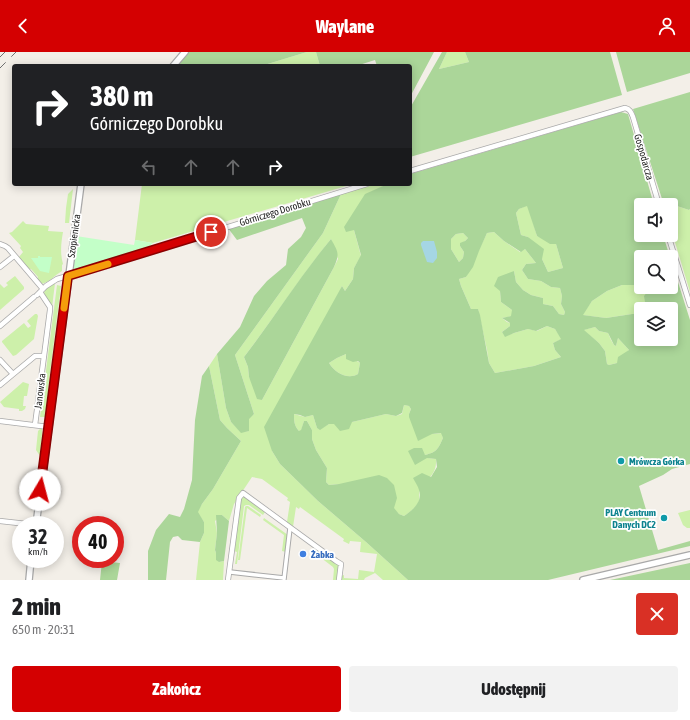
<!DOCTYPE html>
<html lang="pl">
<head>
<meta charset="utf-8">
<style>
  body { margin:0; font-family:"Asap Condensed",sans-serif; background:#f2f2f2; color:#202124; height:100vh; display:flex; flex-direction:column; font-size:15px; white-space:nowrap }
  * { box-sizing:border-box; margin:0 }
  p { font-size:13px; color:#757577 }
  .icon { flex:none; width:22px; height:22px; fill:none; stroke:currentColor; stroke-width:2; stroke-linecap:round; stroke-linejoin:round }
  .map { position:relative; height:528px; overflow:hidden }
  .panel { display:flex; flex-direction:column; background:#fff; flex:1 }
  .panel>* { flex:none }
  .hud { position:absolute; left:12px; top:12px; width:400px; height:122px; border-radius:4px; box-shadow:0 2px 10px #0003; background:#202124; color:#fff; overflow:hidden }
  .tools { position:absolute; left:634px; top:146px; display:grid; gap:8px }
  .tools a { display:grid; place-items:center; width:44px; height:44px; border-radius:4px; background:#fff; box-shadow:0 2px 10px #0003; font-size:20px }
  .speed { position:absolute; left:12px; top:464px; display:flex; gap:8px; font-size:20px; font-weight:700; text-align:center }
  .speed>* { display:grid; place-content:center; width:52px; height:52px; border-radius:50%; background:#fff; box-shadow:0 2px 10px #0003; line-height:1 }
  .speed small { font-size:10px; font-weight:400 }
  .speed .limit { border:6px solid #d22; background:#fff; color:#111 }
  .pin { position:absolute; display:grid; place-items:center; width:34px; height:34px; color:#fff; margin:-17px; border:2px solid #fff; border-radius:50%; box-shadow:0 1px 4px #0007 }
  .me { position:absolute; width:44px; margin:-22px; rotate:8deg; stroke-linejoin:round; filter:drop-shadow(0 0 3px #0008) }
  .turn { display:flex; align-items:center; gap:14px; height:84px; padding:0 12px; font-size:18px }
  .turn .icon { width:52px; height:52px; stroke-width:2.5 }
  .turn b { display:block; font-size:28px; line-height:34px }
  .lanes { display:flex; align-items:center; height:38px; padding:0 12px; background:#0003; justify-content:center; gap:20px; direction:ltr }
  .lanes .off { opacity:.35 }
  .round { display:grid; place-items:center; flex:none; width:42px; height:42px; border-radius:4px; background:#f2f2f2 }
  .headline { display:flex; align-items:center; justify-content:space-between; height:68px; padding:0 12px }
  h1 { font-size:24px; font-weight:800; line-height:30px }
  .primary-button { display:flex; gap:8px; margin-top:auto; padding:8px 12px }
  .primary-button a { flex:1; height:46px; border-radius:4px; background:#d40001; color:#fff; font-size:16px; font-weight:800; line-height:46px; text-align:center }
  .primary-button a+a { background:#f2f2f2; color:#202124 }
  header { display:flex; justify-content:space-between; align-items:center; height:52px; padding:0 12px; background:#d40001; color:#fff; font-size:18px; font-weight:800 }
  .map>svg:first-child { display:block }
</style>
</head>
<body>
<header><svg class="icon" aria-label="back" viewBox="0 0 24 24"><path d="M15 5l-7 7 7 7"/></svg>Waylane<svg class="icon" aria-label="person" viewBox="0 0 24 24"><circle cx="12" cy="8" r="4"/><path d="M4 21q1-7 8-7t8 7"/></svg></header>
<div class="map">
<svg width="690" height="528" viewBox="0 0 690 528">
  <rect width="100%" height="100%" fill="#f3efe8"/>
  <path fill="#cdf0aa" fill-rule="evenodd" d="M 307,0 L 316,0 L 320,14 L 261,14 Z
    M 447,0 L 465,0 L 469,10 L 439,17 Z
    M 142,132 L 353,132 L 153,191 L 135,188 Z
    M 377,132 L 383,132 L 384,134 L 365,143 L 354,178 L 361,204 L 354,216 L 353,227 L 345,239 L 342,234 L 272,399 L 280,412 L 318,449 L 366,490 L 408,528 L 383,528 L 375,521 L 365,526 L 364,528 L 340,528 L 341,524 L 344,523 L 344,526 L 358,527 L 359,518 L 374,520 L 377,502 L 360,500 L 361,490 L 350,489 L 349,492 L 343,489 L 344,487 L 300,455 L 299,457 L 296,455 L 293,475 L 287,470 L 290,450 L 287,448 L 288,446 L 262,427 L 252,425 L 234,452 L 229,469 L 222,463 L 215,469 L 217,481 L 215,498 L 219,510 L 224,509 L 223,528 L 196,528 L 200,490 L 204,481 L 204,470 L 197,460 L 202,452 L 213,437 L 241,389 L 227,376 L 220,368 L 209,314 L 217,302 L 226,356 L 231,370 L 241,380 L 249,379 L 249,366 L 254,362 L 235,303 L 323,181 L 341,142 ZM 331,187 L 338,207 L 334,215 L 262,348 L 249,325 L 248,315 L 244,305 C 274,266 300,225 331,187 Z
    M 73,137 L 69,171 L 65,171 L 66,156 L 68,142 Z
    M 528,153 L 537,184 L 556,192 L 563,216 L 548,220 L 542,207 L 528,185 L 521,183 L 516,161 L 519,157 Z
    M 671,154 L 677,154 L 689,158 L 690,157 L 690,240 L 671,177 Z
    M 23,169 L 26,172 L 49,174 L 48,179 L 63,180 C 61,191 60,202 63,212 L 62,213 L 62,219 C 55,223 49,231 41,232 L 37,227 L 38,225 L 31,217 L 29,218 L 19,205 L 23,200 L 20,196 L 21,194 L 9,181 L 12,180 Z
    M 494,180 L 504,189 L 520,200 L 525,197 L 536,211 L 526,212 L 522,218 L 528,227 L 541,229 L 551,235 L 560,236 L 562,244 L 561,252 L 565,260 L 564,263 L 559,262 L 553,254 L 543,252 L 543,246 L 531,243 L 523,238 L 516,230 L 514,219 L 500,239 L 501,250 L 512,258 L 512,264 L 502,266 L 507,270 L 510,271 L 510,274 L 502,280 L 505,284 L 514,281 L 528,277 L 537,279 L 547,274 L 555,277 L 562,287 L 553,291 L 555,298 L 561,305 L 534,314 L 495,321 L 489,311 L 487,298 L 478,257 L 471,257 L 461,234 L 459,227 L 466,225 L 487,181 Z
    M 463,181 L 468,186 L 460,194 L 464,200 L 463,206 L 459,210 L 451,197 L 451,187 L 456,182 Z
    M 15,224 L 24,235 L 24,237 L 0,258 L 0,232 L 4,236 L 8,233 L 6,231 Z
    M 55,231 L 46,305 L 51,257 L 45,245 L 44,241 L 46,236 Z
    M 57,233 L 61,234 L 48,337 C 49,346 46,356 45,365 L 40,365 Z
    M 622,233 L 641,233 L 641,235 L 648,235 L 649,238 L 645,250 L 651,257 L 641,257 L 641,262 L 632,262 L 606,266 L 582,263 L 592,249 L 607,239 Z
    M 63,234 L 65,234 L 48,365 L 46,365 C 47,356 50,346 50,337 Z
    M 35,262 L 37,262 L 38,264 L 34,287 L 16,303 L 13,304 L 2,290 L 2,289 L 24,271 L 28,276 L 31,274 L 27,269 Z
    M 595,275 L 599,279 L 608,281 L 611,288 L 614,293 L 616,294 L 618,286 L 629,298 L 617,311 L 609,313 L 607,312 L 605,299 L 599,291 L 583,278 Z
    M 346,302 L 360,311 L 358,322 C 348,328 335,321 329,311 L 337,306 Z
    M 23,330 L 29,332 L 27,344 L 24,344 L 23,354 L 26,354 L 25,357 L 22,359 L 19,359 L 19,357 L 4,355 L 0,350 Z
    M 404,353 L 409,354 L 411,357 L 409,362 L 432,382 L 442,381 L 443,386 C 438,397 437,400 425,403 L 414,396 L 428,406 L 436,407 C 437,423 428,425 421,437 C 418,440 420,445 419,449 C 418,454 409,461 404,464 L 399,462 L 393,457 L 339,432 L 329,433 L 326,430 L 327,416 L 316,398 L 312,387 L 312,378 L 307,369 L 304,369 L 301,379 L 299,379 C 294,374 294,368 294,362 L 305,365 L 313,363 L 317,376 L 320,377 L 329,372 L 352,370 L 386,362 L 396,364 L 402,362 Z
    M 40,377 L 42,377 L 42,383 L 40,404 L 36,398 L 38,379 Z
    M 242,445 L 245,445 L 265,460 L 263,463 L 249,453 L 246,453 L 244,454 L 237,512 L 235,512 L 237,500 L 234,499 L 241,448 Z
    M 246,454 L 248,454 L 261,463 L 260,465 L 247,456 L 240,508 L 238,508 L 245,455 Z
    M 690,458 L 690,476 L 687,476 L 683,473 L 678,461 Z
    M 264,466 L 288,483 L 286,500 L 282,499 L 284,483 L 263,468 Z
    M 314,496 L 338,513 L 339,515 L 338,528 L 333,528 L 334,517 L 333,515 L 312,499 Z"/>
  <path fill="#abd699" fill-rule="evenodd" d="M 187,0 L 307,0 L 261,14 L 177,14 Z
    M 316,0 L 434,0 L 410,45 L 410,14 L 377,14 L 375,8 L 356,14 L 320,14 Z
    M 442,0 L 447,0 L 439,17 L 469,10 L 465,0 L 610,0 L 622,43 L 410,105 L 410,56 Z
    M 616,0 L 690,0 L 690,21 L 627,40 Z
    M 690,40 L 690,157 L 689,158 L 677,154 L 671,154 L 671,153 L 664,153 L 633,57 Z
    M 621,60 L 628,62 L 654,153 L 641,153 L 641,183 L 663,183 L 670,205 L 641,205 L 641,233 L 622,233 L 607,239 L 592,249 L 583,263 L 606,266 L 632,262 L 641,262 L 641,287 L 671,287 L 671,257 L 651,257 L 645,250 L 644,244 L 649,238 L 648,235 L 671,235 L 671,208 L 690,268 L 690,412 L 672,417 L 663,423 L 639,434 L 658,498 L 690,489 L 690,494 L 548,528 L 408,528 L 366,490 L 318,449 L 280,412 L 272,399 L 264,375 L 342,234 L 345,239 L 353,227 L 354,216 L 361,203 L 354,178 L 346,180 L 344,175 L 365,142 L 383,134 L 383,132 L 410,132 L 410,122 ZM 527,154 L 537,184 L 550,192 L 556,192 L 563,216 L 548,220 L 542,207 L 544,197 L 528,185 L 521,183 L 516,161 L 519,157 ZM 494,180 L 504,189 L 521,200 L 525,197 L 536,211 L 526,212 L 522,218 L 528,227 L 541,229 L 551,235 L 560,236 L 562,244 L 561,252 L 565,260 L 564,263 L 559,262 L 553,254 L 543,252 L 543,246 L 531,243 L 523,238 L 516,230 L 514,219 L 498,225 L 494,234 L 500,239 L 501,250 L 512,258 L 511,264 L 502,266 L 510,271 L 510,274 L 502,280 L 505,285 L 514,281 L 528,277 L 536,279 L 547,274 L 555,277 L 561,287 L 553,291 L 555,298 L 561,305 L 534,314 L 495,321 L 489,311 L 480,263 L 478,257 L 471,257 L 461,234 L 459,227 L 466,225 L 473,215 L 479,199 L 487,181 ZM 463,181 L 468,186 L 465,189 L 460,191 L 460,194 L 464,200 L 463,206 L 459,210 L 451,197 L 451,187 L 456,182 ZM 595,275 L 599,279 L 608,281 L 614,293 L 616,294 L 618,286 L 629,298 L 618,305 L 617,311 L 609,313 L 607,312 L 605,299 L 599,291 L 584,278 ZM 346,302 L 346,307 L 353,310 L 358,309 L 360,311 L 358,322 C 348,328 335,321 329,311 L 337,306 ZM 404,353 L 409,354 L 411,357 L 409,362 L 409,365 L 418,389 L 432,382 L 441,381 L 443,386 C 438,397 437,400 425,403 L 422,396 L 414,396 L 408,399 L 415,413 L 427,406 L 436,407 L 437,415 L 431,425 L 422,421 L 413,426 C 415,430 418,434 419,438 C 423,449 413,458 404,464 L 399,462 L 394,456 L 397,446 L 394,433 L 387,426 L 379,423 L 339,432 L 329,433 L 326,430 L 327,416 L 316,398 L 312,387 L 312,378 L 307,369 L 304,369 L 301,378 L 299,379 C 294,374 294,368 294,362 L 300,363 L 305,365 L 313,363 L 317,376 L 320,378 L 329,372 L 334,372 L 340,379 L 349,377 L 352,370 L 386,362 L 396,364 L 402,361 Z
    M 341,142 L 323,181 L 235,303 L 254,362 L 249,367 L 249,379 L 241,381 L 231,370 L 226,356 L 217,302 L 240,275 L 254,244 L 267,229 L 286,213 L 288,197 L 301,185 L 306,176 L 302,166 L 237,188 L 228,176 Z
    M 331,187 C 338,200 340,201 334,215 L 262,348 L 257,347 L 249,325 L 248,315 L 244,305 C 274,266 300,224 331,187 Z
    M 209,314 L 220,368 L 227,376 L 241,389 L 213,437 L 202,452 L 198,460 L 204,470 L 204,481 L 200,490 L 182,488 L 178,484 L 173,485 L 170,490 L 166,528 L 148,528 L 148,499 L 156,478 L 169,462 L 180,465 L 184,457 L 192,428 L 195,368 L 202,324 Z
    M 216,463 L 222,463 L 229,469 L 224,509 L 219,510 L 216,508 L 216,501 L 215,498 L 217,481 Z
    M 102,509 L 120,511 L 117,528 L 100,528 Z
    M 690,511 L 690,528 L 610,528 Z"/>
  <path fill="#c3ffc8" d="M 76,184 L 134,193 L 135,188 L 153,191 L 145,198 L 75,220 L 72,217 Z
    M 38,204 L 40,204 L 40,205 L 52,205 L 49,221 L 40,219 L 31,206 L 38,206 Z"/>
  <path fill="#a5d6e4" d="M 423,189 L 434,189 L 437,200 L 437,206 L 433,211 L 427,210 L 421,193 L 421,191 Z"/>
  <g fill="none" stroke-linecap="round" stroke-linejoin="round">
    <g stroke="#a9a9a9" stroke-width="5.5">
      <path id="pedestrian" d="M 230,520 L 284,526
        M 284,527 L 290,476"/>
    </g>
    <g stroke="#a9a9a9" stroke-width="6">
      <path id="minor" d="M 410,119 L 625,56 C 630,57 631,60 633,65 L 659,153
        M 668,183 L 690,253
        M 0,192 L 5,194 L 8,196 L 43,237
        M 0,215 L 14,204
        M 37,243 L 46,234 L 57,227 L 92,217 L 367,132
        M 0,274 L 34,245
        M 0,308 L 13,322
        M 0,333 L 35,304 L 44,304
        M 0,369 L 49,375
        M 35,373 L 50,258 L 50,255 L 40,240
        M 0,469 L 36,473
        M 228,528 L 239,446 L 243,441 L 336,509 L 341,512 L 339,528"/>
    </g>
    <g stroke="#a9a9a9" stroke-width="8">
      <path id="tertiary" d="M 173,14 L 185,0
        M 36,473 L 81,132
        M 29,528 L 31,507
        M 583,528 L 690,503"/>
    </g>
    <use href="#pedestrian" stroke="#fff" stroke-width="3.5"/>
    <use href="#minor" stroke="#fff" stroke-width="4.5"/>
    <use href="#tertiary" stroke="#fff" stroke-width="5.5"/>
    <path stroke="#707070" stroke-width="1" stroke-dasharray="8 8" stroke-linecap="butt" d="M 0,5 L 5,0
      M 0,16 L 16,0"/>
  </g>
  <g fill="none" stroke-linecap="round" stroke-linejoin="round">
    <g stroke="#8a0001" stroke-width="10">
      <path id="route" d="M 40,438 L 68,224 L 211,180"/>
    </g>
    <use href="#route" stroke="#d40001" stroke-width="7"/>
    <path stroke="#f59e0b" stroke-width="7" d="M 64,256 L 68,224 L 108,212"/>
  </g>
  <g fill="#0f9aa8" stroke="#fff" stroke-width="1.5">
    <circle cx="621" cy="409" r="4"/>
    <circle cx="664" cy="466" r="4"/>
  </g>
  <circle fill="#3f7fe0" stroke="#fff" stroke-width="1.5" cx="303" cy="502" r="4"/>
  <g text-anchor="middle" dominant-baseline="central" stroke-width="3.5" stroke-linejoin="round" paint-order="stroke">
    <g font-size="10" fill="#222" stroke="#fff">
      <text transform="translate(644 105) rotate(74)">Gospodarcza</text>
      <text transform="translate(275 160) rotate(-17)">Górniczego Dorobku</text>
      <text transform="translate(74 184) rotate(-82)">Szopienicka</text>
      <text transform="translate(40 339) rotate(-83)">Janowska</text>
    </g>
    <g font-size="10" font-weight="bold" fill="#0d838f" stroke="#fff" text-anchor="start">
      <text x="629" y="409">Mrówcza Górka</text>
      <text x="656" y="460" text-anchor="end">PLAY Centrum<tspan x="656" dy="12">Danych DC2</tspan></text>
    </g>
    <g font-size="10" font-weight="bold" fill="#366cbe" stroke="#fff" text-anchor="start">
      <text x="311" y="502">Żabka</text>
    </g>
  </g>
</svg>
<div class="tools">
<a><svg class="icon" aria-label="sound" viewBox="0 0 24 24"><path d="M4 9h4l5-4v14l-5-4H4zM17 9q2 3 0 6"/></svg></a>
<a><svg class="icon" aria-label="search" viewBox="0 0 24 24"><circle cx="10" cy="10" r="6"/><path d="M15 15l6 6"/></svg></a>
<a><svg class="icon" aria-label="layers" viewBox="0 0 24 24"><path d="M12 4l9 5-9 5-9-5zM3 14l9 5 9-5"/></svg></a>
</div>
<div class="speed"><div>32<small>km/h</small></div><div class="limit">40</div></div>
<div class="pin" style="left:211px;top:180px;background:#d93025"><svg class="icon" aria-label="arrive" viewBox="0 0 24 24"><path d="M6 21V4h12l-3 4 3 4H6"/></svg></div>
<svg class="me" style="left:40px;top:438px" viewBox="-20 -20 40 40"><circle r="19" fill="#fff"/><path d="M0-13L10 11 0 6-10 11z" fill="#d40001"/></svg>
<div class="hud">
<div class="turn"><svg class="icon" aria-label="right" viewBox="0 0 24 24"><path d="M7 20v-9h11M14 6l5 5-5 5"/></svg><div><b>380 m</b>Górniczego Dorobku</div></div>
<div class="lanes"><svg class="icon off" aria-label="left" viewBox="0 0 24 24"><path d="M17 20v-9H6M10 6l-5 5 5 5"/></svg><svg class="icon off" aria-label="ahead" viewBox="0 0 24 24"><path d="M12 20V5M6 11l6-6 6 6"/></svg><svg class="icon off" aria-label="ahead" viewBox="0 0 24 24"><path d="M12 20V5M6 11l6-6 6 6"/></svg><svg class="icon" aria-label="right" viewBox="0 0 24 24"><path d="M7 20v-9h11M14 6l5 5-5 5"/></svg></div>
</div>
</div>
<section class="panel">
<div class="headline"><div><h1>2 min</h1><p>650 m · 20:31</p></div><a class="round" style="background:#d93025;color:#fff"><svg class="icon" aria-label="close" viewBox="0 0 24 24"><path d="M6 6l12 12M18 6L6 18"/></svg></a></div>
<div class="primary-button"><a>Zakończ</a><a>Udostępnij</a></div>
</section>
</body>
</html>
